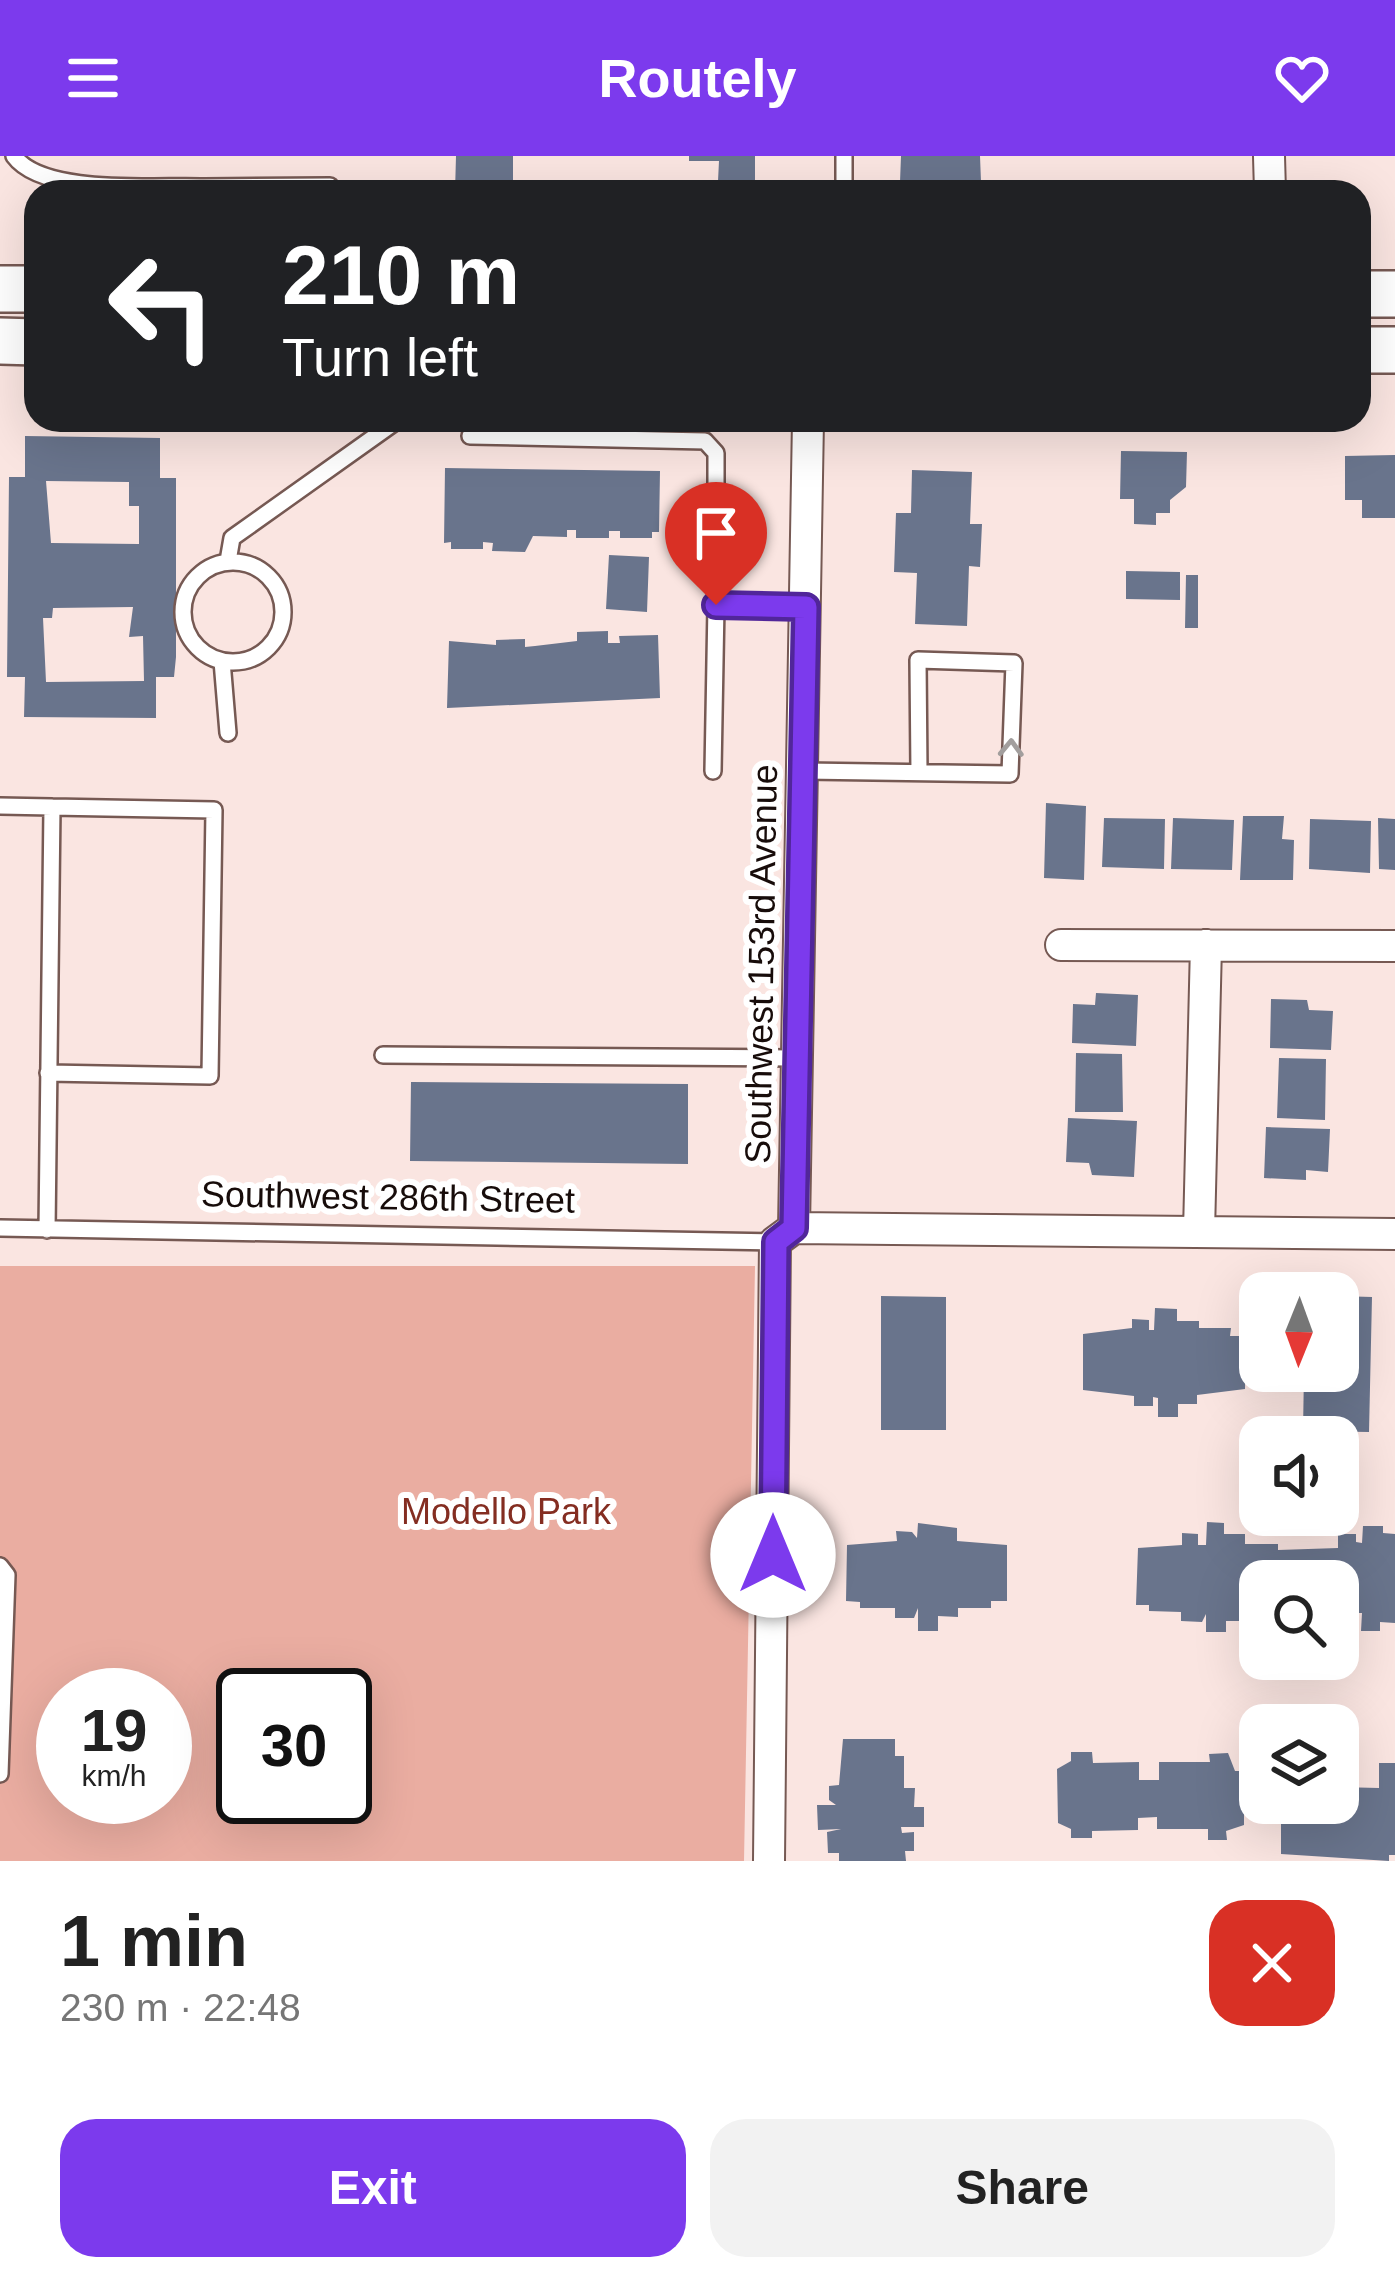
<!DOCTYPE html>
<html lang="en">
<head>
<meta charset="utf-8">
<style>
  body { margin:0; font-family:Arial,sans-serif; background:#f2f2f2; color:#222; height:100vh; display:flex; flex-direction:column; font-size:45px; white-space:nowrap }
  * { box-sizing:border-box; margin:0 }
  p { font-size:39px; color:#767676 }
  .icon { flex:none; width:66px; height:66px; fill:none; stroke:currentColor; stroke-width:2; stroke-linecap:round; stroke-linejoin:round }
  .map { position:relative; height:1705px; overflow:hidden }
  .sheet { display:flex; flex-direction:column; background:#fff; flex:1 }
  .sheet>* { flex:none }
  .hud { position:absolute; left:24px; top:24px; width:1347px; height:252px; border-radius:36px; box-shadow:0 12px 48px #0002; background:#202124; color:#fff; overflow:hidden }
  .needle { width:78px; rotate:181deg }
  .controls { position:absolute; left:1239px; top:1116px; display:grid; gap:24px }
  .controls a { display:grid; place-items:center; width:120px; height:120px; border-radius:24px; background:#fff; box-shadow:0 12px 48px #0002; font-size:60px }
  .speed { position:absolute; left:36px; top:1512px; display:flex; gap:24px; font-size:60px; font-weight:700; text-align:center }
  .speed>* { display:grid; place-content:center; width:156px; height:156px; border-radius:50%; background:#fff; box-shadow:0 12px 48px #0002; line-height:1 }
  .speed small { font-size:30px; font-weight:400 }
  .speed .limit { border:6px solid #111; border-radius:18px; background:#fff; color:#111 }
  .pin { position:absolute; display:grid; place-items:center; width:102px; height:102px; color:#fff; margin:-123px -51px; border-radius:50% 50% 50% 0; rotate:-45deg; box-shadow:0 0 12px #0007 }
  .pin .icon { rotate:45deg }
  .me { position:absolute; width:132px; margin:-66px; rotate:0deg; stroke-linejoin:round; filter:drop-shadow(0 0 9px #0008) }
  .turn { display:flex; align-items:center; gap:42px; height:252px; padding:0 60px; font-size:54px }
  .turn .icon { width:156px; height:156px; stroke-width:2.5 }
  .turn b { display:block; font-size:84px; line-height:102px }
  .round { display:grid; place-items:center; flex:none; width:126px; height:126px; border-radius:36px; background:#f2f2f2 }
  .headline { display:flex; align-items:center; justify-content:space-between; height:204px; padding:0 60px }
  h1 { font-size:72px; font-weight:700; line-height:90px }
  .action { display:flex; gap:24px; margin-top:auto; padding:24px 60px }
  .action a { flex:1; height:138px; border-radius:36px; background:#7c3aed; color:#fff; font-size:48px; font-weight:700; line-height:138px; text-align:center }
  .action a+a { background:#f2f2f2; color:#222 }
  header { display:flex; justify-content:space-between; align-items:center; height:156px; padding:0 60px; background:#7c3aed; color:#fff; font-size:54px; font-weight:700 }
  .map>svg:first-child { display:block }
</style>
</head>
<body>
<header><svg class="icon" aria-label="menu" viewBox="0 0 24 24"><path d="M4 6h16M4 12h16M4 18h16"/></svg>Routely<svg class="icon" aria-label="heart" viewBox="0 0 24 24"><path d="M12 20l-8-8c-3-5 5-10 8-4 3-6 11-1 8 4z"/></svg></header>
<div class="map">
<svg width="1395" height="1705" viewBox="0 0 1395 1705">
  <rect width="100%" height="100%" fill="#fae5e1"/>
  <path fill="#eaada1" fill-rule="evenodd" d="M 0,1110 L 755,1110 L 744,1705 L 0,1705 ZM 63,1539 L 165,1539 L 165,1641 L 63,1641 ZM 243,1539 L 345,1539 L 345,1641 L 243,1641 Z"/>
  <path fill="#69748c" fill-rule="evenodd" d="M 456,0 L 513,0 L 513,36 L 455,36 Z
    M 689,0 L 755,0 L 755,26 L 718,25 L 719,5 L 689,5 Z
    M 901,0 L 980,0 L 981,26 L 900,26 Z
    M 25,280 L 160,282 L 160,322 L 176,322 L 176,501 L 174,521 L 156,521 L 156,562 L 24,561 L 25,521 L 7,521 L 9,321 L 25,321 ZM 46,325 L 129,326 L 129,350 L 139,350 L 139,388 L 51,387 ZM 133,451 L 129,481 L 143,480 L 144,525 L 46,526 L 43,462 L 52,462 L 53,452 Z
    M 1121,295 L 1187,296 L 1186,331 L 1170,344 L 1170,357 L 1156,357 L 1156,369 L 1134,368 L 1134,343 L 1120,343 Z
    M 1395,299 L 1395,362 L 1362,362 L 1362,344 L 1345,344 L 1345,300 Z
    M 445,312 L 660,315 L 659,376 L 652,376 L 652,382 L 620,382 L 620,375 L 609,375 L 609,382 L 576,382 L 576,374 L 567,374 L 567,381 L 533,380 L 525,396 L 492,395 L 493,387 L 483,386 L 483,393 L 451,393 L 451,386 L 444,387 Z
    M 912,314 L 972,316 L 970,368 L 982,368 L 980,411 L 969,410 L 967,470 L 915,468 L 917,417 L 894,416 L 896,357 L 911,357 Z
    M 609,399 L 649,401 L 647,456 L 606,453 Z
    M 1126,415 L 1180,416 L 1180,444 L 1126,443 Z
    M 1186,419 L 1198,419 L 1198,472 L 1185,472 Z
    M 608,475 L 608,487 L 620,487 L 619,480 L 658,479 L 660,542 L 447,552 L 449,485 L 496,489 L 496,484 L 525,483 L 525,491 L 535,490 L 577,485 L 577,476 Z
    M 1046,647 L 1086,650 L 1084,724 L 1044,722 Z
    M 1243,660 L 1284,660 L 1282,683 L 1294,684 L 1293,724 L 1240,724 Z
    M 1104,662 L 1165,663 L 1164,713 L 1102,711 Z
    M 1173,662 L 1234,664 L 1232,714 L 1171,713 Z
    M 1378,662 L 1395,663 L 1395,714 L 1379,713 Z
    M 1310,663 L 1371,665 L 1370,717 L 1309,713 Z
    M 1096,837 L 1138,839 L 1136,890 L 1072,887 L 1073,848 L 1095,849 Z
    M 1271,843 L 1307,844 L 1309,854 L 1333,855 L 1331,894 L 1270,892 Z
    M 1076,897 L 1122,898 L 1123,956 L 1075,956 Z
    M 1279,902 L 1326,903 L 1325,964 L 1277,962 Z
    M 411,926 L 688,928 L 688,1008 L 410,1005 Z
    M 1068,962 L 1137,965 L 1134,1021 L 1092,1019 L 1089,1007 L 1066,1006 Z
    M 1266,971 L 1330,973 L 1328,1016 L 1306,1014 L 1306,1024 L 1264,1022 Z
    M 881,1140 L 946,1141 L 946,1274 L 881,1274 Z
    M 1338,1140 L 1372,1141 L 1369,1276 L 1303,1275 L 1304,1215 L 1338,1215 Z
    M 1155,1152 L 1177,1153 L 1177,1165 L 1199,1165 L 1199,1172 L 1231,1172 L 1230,1180 L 1246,1180 L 1245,1233 L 1197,1239 L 1197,1248 L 1178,1248 L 1178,1261 L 1158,1261 L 1158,1242 L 1153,1241 L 1153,1250 L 1134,1250 L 1134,1240 L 1083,1234 L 1083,1178 L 1132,1172 L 1132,1163 L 1149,1164 L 1149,1174 L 1154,1174 Z
    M 1207,1366 L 1224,1367 L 1224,1378 L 1245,1378 L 1245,1388 L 1278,1388 L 1278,1394 L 1338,1392 L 1338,1378 L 1356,1378 L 1356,1386 L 1362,1387 L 1363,1370 L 1383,1370 L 1383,1377 L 1395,1378 L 1395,1467 L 1380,1466 L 1380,1475 L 1361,1475 L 1362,1457 L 1357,1457 L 1357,1467 L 1338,1467 L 1338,1425 L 1260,1425 L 1260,1455 L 1247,1455 L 1247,1465 L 1226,1465 L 1226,1476 L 1206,1476 L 1206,1458 L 1202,1466 L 1181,1465 L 1181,1456 L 1149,1455 L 1149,1449 L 1136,1449 L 1138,1392 L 1182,1389 L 1182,1377 L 1198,1378 L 1198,1389 L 1206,1389 Z
    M 918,1367 L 957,1372 L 957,1385 L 1007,1389 L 1007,1445 L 991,1445 L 991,1452 L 958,1452 L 958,1461 L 938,1460 L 938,1475 L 918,1475 L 918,1452 L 914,1462 L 895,1462 L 895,1452 L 860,1452 L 860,1446 L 846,1445 L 847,1389 L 897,1385 L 896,1375 L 912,1376 L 917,1382 Z
    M 843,1583 L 895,1583 L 895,1600 L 904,1600 L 904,1632 L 915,1632 L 914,1651 L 924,1651 L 924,1671 L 901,1671 L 902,1677 L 914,1676 L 914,1695 L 905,1695 L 906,1705 L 839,1705 L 839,1697 L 828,1697 L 827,1676 L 841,1673 L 818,1674 L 817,1649 L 836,1649 L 829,1644 L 829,1630 L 839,1629 Z
    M 1071,1596 L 1092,1596 L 1093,1607 L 1139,1606 L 1139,1624 L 1159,1624 L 1159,1606 L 1210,1606 L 1209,1598 L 1228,1597 L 1235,1615 L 1244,1615 L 1244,1669 L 1226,1675 L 1227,1684 L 1208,1684 L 1208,1673 L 1157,1673 L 1157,1661 L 1138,1662 L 1138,1674 L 1092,1675 L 1092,1682 L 1071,1682 L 1071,1673 L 1058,1667 L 1057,1613 L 1071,1605 Z
    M 1379,1607 L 1395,1607 L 1395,1699 L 1389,1699 L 1389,1705 L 1281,1698 L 1281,1647 L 1338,1647 L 1338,1631 L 1379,1632 Z"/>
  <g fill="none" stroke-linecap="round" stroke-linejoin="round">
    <g stroke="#765953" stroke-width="20">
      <path id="lane" d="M 14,0 C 43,40 156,29 204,31 L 204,36
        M 204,31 L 330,30
        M 844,36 L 844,0
        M 470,280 L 705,285 L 716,297 L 716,449
        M 228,405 L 232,382 L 398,264
        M183 456a50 50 0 1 1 100 0a50 50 0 1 1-100 0Z
        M 222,505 L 228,577
        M 713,615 L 716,449 L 807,451
        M 805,615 L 1010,618 L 1014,507 L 918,504 L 919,616
        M 0,650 L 52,651
        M 383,899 L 796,902
        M 0,1072 L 775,1086
        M 47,1074 L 52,651 L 214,654 L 210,920 L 48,917
        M 0,1410 L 7,1419 L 0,1618"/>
    </g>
    <g stroke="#765953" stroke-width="34">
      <path id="street" d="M 1269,0 L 1270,36
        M 1061,789 L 1395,790
        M 794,1072 L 808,264
        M 794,1072 L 1395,1078
        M 1199,1076 L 1206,789
        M 769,1705 L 775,1086 L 794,1072"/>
    </g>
    <g stroke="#765953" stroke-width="50">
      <path id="secondary" d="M 0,133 L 36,133
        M 1359,138 L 1395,138
        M 0,185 L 36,186
        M 1359,194 L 1395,194"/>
    </g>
    <use href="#lane" stroke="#fff" stroke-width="15"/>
    <use href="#street" stroke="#fff" stroke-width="30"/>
    <use href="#secondary" stroke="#fff" stroke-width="45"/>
  </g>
  <defs><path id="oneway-chevron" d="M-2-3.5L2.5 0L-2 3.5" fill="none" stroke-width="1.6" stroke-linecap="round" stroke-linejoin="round" transform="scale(3)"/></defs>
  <use stroke="#a29e9d" href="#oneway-chevron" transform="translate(1011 592) rotate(-88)"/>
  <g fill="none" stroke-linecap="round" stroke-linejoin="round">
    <g stroke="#51269a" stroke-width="30">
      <path id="route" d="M 716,449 L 806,451 L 794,1072 L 776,1086 L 773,1399"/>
    </g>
    <use href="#route" stroke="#7c3aed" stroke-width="21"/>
  </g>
  <g text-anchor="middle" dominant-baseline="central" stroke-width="12" stroke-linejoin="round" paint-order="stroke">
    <g font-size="36" fill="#170c0a" stroke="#fff">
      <text transform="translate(761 808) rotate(-89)">Southwest 153rd Avenue</text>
      <text transform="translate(388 1041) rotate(1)">Southwest 286th Street</text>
    </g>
    <g font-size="36" fill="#842d21" stroke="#fff">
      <text x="506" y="1355">Modello Park</text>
    </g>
  </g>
</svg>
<div class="controls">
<a><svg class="needle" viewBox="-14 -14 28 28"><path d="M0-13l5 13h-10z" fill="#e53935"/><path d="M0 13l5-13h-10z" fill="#767676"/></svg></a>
<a><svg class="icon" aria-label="sound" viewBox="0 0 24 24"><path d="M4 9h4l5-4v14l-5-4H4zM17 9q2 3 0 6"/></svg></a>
<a><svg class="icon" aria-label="search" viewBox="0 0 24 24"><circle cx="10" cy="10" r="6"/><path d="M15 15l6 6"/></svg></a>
<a><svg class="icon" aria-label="layers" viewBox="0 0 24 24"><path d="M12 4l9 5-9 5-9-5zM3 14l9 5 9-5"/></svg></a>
</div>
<div class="speed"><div>19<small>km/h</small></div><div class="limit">30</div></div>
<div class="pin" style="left:716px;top:449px;background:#d93025"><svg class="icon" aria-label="arrive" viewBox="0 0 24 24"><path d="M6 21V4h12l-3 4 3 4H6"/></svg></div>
<svg class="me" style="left:773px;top:1399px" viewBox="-20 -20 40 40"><circle r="19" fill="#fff"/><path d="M0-13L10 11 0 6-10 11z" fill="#7c3aed"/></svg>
<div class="hud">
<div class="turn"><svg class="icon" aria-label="left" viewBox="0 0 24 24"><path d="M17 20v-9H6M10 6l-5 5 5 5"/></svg><div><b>210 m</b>Turn left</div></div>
</div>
</div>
<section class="sheet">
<div class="headline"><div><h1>1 min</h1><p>230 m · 22:48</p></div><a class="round" style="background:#d93025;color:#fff"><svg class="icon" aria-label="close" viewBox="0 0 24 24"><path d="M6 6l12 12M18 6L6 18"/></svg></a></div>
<div class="action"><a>Exit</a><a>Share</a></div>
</section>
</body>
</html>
